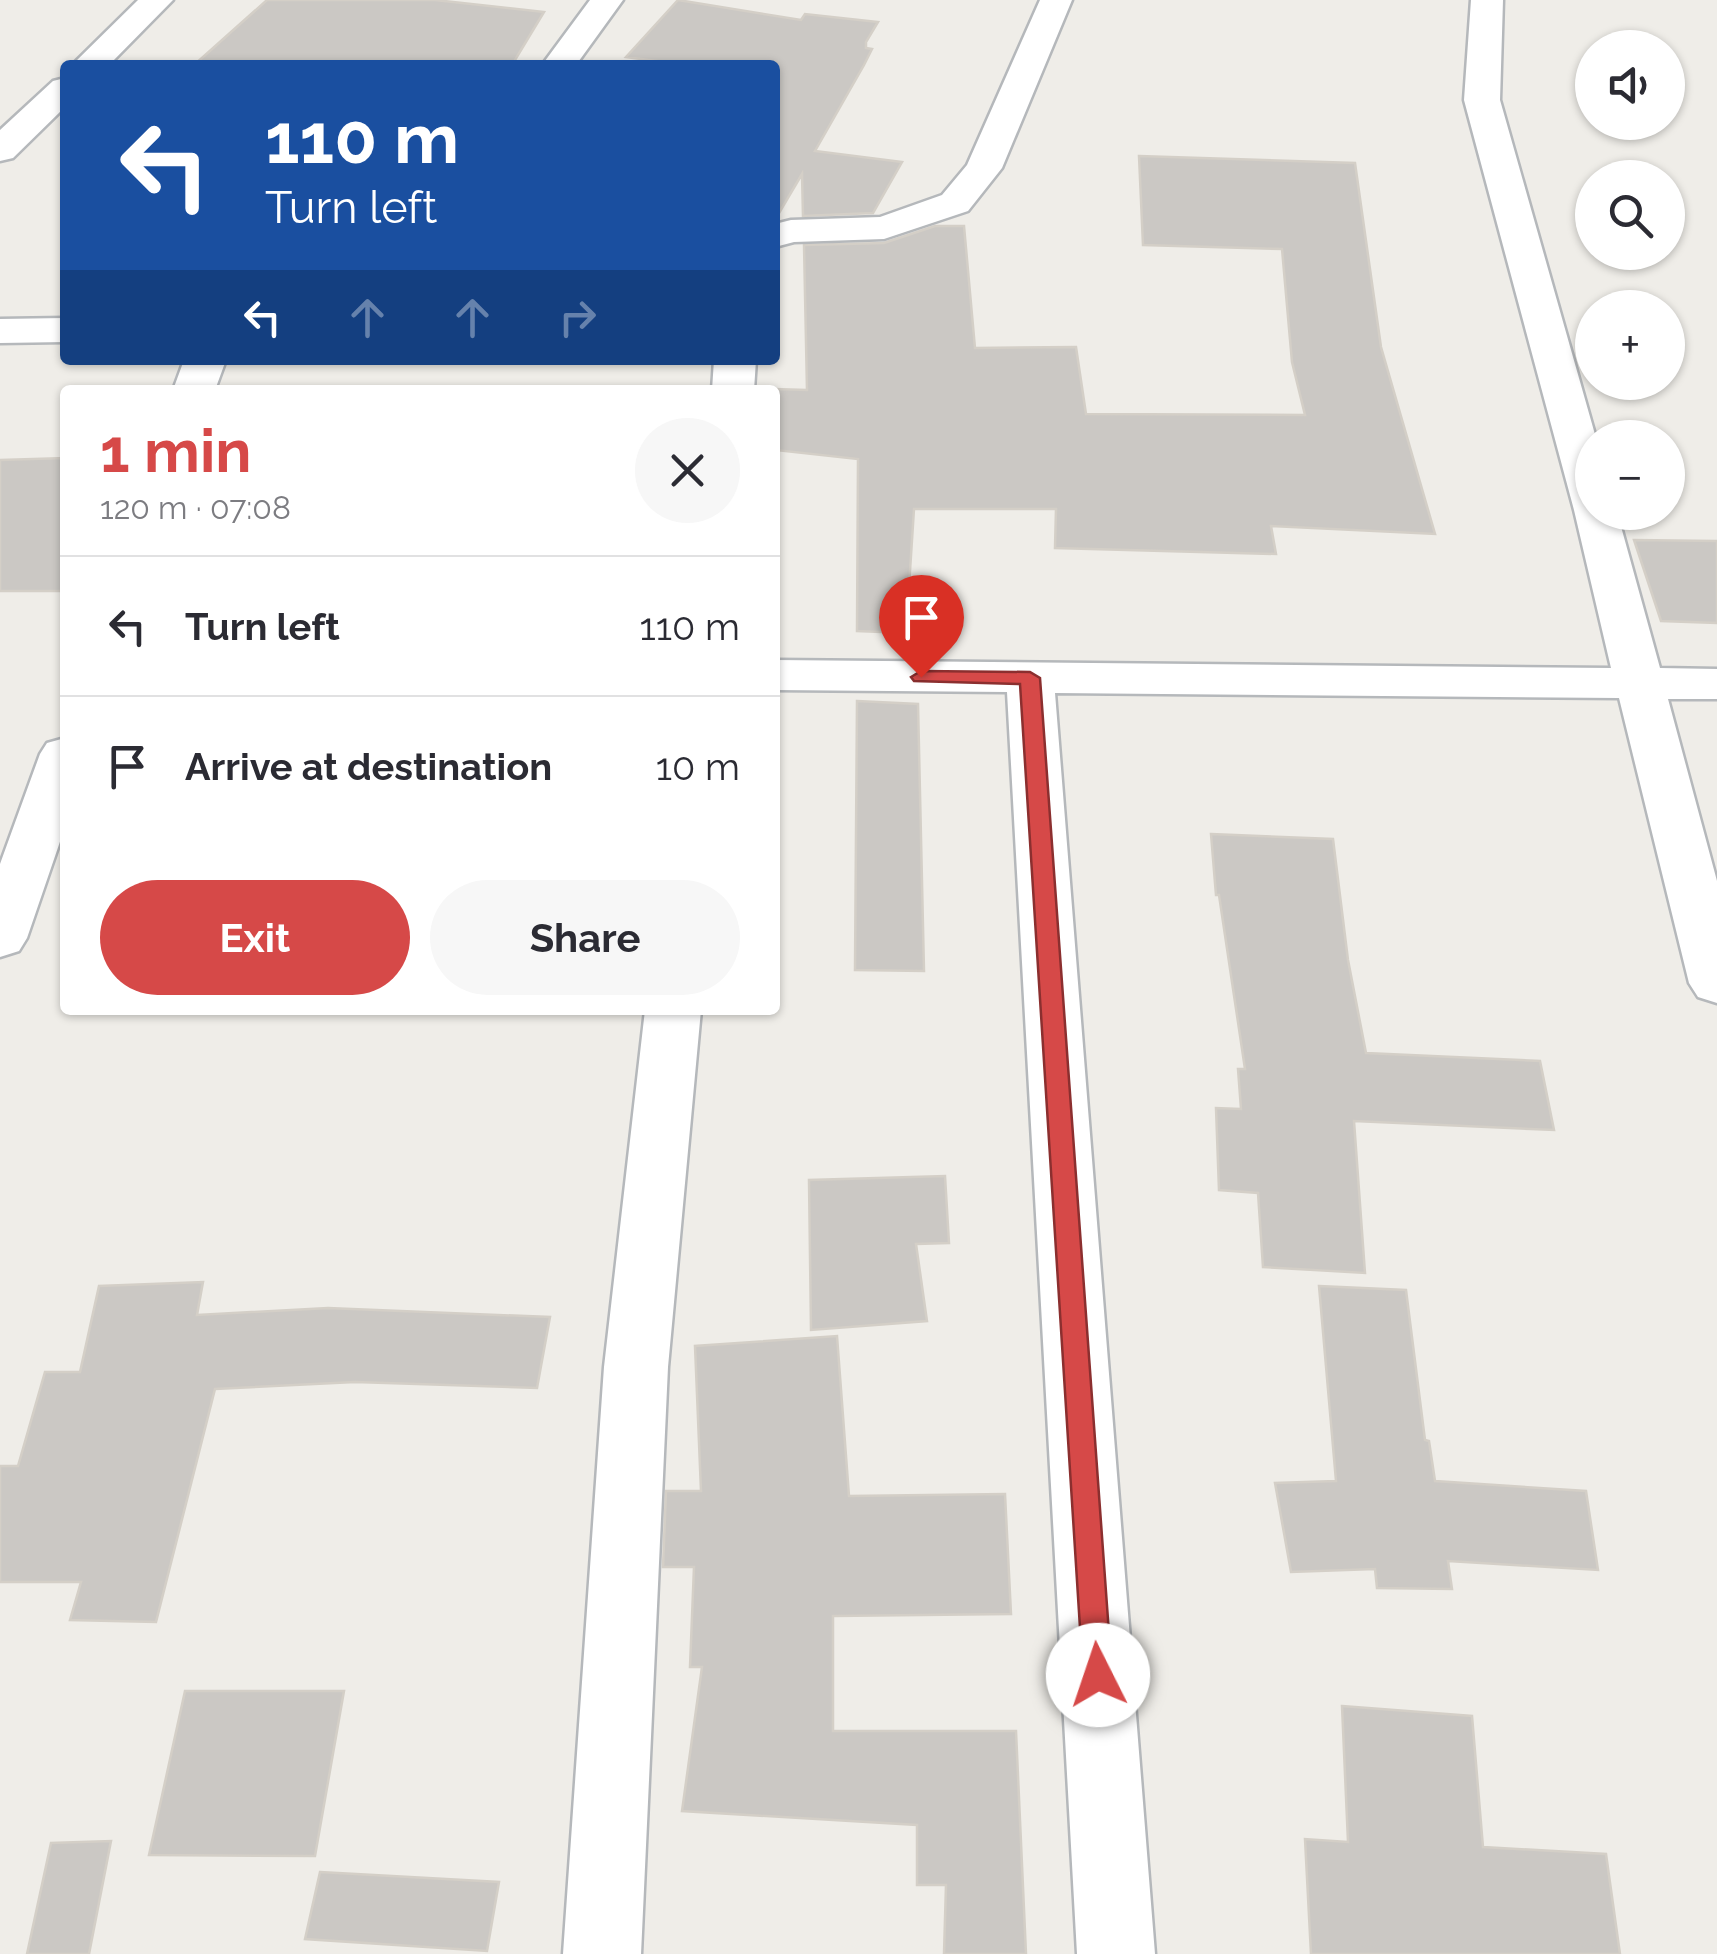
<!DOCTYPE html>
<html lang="en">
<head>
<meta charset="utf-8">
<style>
  body { margin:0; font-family:Raleway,sans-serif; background:#f7f7f7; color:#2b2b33; height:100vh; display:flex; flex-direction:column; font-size:38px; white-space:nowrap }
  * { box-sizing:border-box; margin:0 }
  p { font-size:32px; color:#7c7c81 }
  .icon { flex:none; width:55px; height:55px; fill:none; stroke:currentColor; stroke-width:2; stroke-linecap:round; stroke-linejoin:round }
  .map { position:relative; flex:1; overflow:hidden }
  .side { position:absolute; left:60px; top:385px; width:720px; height:630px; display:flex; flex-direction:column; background:#fff; border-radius:10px; box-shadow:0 2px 8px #0004 }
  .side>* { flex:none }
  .hud { position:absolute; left:60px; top:60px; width:720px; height:305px; border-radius:10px; box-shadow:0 2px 8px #0004; background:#1a4fa0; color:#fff; overflow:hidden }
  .controls { position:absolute; left:1575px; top:30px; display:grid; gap:20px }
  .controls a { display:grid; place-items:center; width:110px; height:110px; border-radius:50%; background:#fff; box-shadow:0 2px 8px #0004; font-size:50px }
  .pin { position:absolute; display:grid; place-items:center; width:85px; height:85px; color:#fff; margin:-102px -42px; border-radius:50% 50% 50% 0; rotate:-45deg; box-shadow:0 0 10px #0007 }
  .pin .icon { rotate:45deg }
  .me { position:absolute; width:110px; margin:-55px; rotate:356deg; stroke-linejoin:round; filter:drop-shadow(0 0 8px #0008) }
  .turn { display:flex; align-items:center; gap:35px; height:210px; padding:0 40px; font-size:45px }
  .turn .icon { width:130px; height:130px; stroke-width:2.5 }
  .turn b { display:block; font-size:70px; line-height:85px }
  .lanes { display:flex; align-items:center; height:95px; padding:0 40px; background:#0003; justify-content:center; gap:50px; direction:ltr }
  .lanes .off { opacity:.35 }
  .round { display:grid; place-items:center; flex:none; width:105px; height:105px; border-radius:52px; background:#f7f7f7 }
  .summary { display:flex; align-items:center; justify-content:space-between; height:170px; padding:0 40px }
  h1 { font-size:60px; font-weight:700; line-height:75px; color:#d64948 }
  .action { display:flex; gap:20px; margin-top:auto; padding:20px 40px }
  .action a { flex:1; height:115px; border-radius:60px; background:#d64948; color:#fff; font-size:40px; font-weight:700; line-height:115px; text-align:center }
  .action a+a { background:#f7f7f7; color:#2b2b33 }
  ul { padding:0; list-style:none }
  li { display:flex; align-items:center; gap:30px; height:140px; padding:0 40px; border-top:2px solid #e1e1e2 }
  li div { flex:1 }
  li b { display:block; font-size:38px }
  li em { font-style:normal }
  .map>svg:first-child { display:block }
</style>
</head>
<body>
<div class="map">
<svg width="1717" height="1954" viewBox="0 0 1717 1954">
  <rect width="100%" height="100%" fill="#efede8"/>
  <path fill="#cbc8c4" stroke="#d4cfc7" stroke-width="2.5" d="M 267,0 L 435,0 L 544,12 L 512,65 L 194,65 Z
    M 678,0 L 801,20 L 805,14 L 878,22 L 866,42 L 866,48 L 872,49 L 864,65 L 815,151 L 902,162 L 873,213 L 803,216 L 802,174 L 775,220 L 775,65 L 687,65 L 626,57 Z
    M 1139,156 L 1355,163 L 1381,347 L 1435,534 L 1271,526 L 1276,554 L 1055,548 L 1056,509 L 914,509 L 906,633 L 857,631 L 858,459 L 775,450 L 775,389 L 807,390 L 804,245 L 884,243 L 935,226 L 964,226 L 975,348 L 1076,347 L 1086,414 L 1305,415 L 1292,362 L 1282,249 L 1143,245 Z
    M 65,458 L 65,591 L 0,591 L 0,460 Z
    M 1634,540 L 1717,541 L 1717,623 L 1661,621 Z
    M 857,701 L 918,704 L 924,971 L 855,970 Z
    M 1211,834 L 1333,839 L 1348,960 L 1366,1053 L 1540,1061 L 1554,1130 L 1354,1121 L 1365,1273 L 1263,1267 L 1258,1193 L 1219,1190 L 1216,1108 L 1241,1109 L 1238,1069 L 1245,1069 L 1219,895 L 1216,895 Z
    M 945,1176 L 949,1243 L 916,1244 L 927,1321 L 811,1330 L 809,1180 Z
    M 203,1282 L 197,1315 L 328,1308 L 550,1317 L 537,1388 L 355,1382 L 215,1389 L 156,1622 L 70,1620 L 81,1582 L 0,1582 L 0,1466 L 18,1466 L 45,1372 L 80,1372 L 99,1286 Z
    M 1319,1286 L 1406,1290 L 1425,1440 L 1429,1441 L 1435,1481 L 1586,1491 L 1598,1570 L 1448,1561 L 1452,1589 L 1377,1588 L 1375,1569 L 1291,1572 L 1275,1483 L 1336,1481 Z
    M 837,1336 L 849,1496 L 1005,1494 L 1011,1614 L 833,1616 L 833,1731 L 1016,1731 L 1026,1954 L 944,1954 L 946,1885 L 917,1885 L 917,1825 L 682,1811 L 702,1667 L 690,1667 L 694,1567 L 663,1567 L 666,1491 L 701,1491 L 695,1346 Z
    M 185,1691 L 344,1691 L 315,1856 L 149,1855 Z
    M 1342,1706 L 1472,1716 L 1483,1847 L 1606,1854 L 1620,1954 L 1311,1954 L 1305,1839 L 1348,1842 Z
    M 111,1841 L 89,1954 L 27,1954 L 51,1843 Z
    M 320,1872 L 499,1882 L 487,1951 L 305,1939 Z"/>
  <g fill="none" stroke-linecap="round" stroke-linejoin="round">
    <g stroke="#b5b8bb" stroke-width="5">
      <path id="street" d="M 138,0 L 173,0 L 109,65 L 72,65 Z
        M 590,0 L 623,0 L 576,65 L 542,65 Z
        M 1040,0 L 1072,0 L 1002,168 L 968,211 L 884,239 L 794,242 L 775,247 L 775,224 L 791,220 L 880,217 L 942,195 L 967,165 Z
        M 1471,0 L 1503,0 L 1500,100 L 1596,438 L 1592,438 L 1592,512 L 1617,512 L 1660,668 L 1717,669 L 1717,699 L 1668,699 L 1717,881 L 1717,1003 L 1698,997 L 1689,983 L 1619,698 L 1055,693 L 1155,1954 L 1077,1954 L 1007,692 L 775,690 L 775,660 L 1611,668 L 1574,510 L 1464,100 Z
        M 65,78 L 65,107 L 13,158 L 0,161 L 0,130 L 53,81 Z
        M 65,318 L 65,342 L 0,343 L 0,319 Z
        M 184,360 L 226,360 L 215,390 L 173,390 Z
        M 714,360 L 756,360 L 754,390 L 712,390 Z
        M 65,738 L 65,827 L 27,938 L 19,951 L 0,957 L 0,864 L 40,754 L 47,743 Z
        M 645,1010 L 701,1010 L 668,1367 L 641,1954 L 563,1954 L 604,1367 Z"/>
    </g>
    <use href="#street" fill="#fff" fill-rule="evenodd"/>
  </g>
  <path fill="#d64948" stroke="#8b2f2f" stroke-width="2.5" d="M 921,671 L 1030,672 L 1040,678 L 1112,1675 L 1108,1684 L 1098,1688 L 1087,1684 L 1083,1675 L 1020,684 L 914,681 L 911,677 Z"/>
</svg>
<div class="controls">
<a><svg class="icon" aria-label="sound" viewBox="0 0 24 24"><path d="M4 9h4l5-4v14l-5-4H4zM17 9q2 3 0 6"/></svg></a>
<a><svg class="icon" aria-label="search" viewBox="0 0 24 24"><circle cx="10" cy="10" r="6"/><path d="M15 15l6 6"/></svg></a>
<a>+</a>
<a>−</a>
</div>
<div class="pin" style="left:921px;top:677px;background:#d93025"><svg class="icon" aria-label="arrive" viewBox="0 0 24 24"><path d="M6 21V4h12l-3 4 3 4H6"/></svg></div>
<svg class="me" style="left:1098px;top:1675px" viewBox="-20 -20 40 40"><circle r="19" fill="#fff"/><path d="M0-13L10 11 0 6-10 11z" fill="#d64948"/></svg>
<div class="hud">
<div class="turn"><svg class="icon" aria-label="left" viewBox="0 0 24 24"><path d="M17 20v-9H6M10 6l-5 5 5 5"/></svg><div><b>110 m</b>Turn left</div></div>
<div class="lanes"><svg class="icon" aria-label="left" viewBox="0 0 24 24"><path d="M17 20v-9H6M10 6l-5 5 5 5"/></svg><svg class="icon off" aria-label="ahead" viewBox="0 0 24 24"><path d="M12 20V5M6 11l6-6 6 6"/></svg><svg class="icon off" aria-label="ahead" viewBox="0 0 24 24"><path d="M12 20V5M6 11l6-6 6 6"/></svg><svg class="icon off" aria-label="right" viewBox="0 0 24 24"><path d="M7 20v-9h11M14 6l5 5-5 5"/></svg></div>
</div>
<section class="side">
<div class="summary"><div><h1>1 min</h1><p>120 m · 07:08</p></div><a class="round"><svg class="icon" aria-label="close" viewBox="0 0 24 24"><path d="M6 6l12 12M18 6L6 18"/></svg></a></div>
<ul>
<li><svg class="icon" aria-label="left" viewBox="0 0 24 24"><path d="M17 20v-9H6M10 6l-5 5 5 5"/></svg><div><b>Turn left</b></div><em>110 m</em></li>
<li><svg class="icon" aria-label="arrive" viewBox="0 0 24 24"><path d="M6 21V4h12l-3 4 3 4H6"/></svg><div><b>Arrive at destination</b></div><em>10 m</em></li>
</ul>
<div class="action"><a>Exit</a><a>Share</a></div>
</section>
</div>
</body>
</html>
